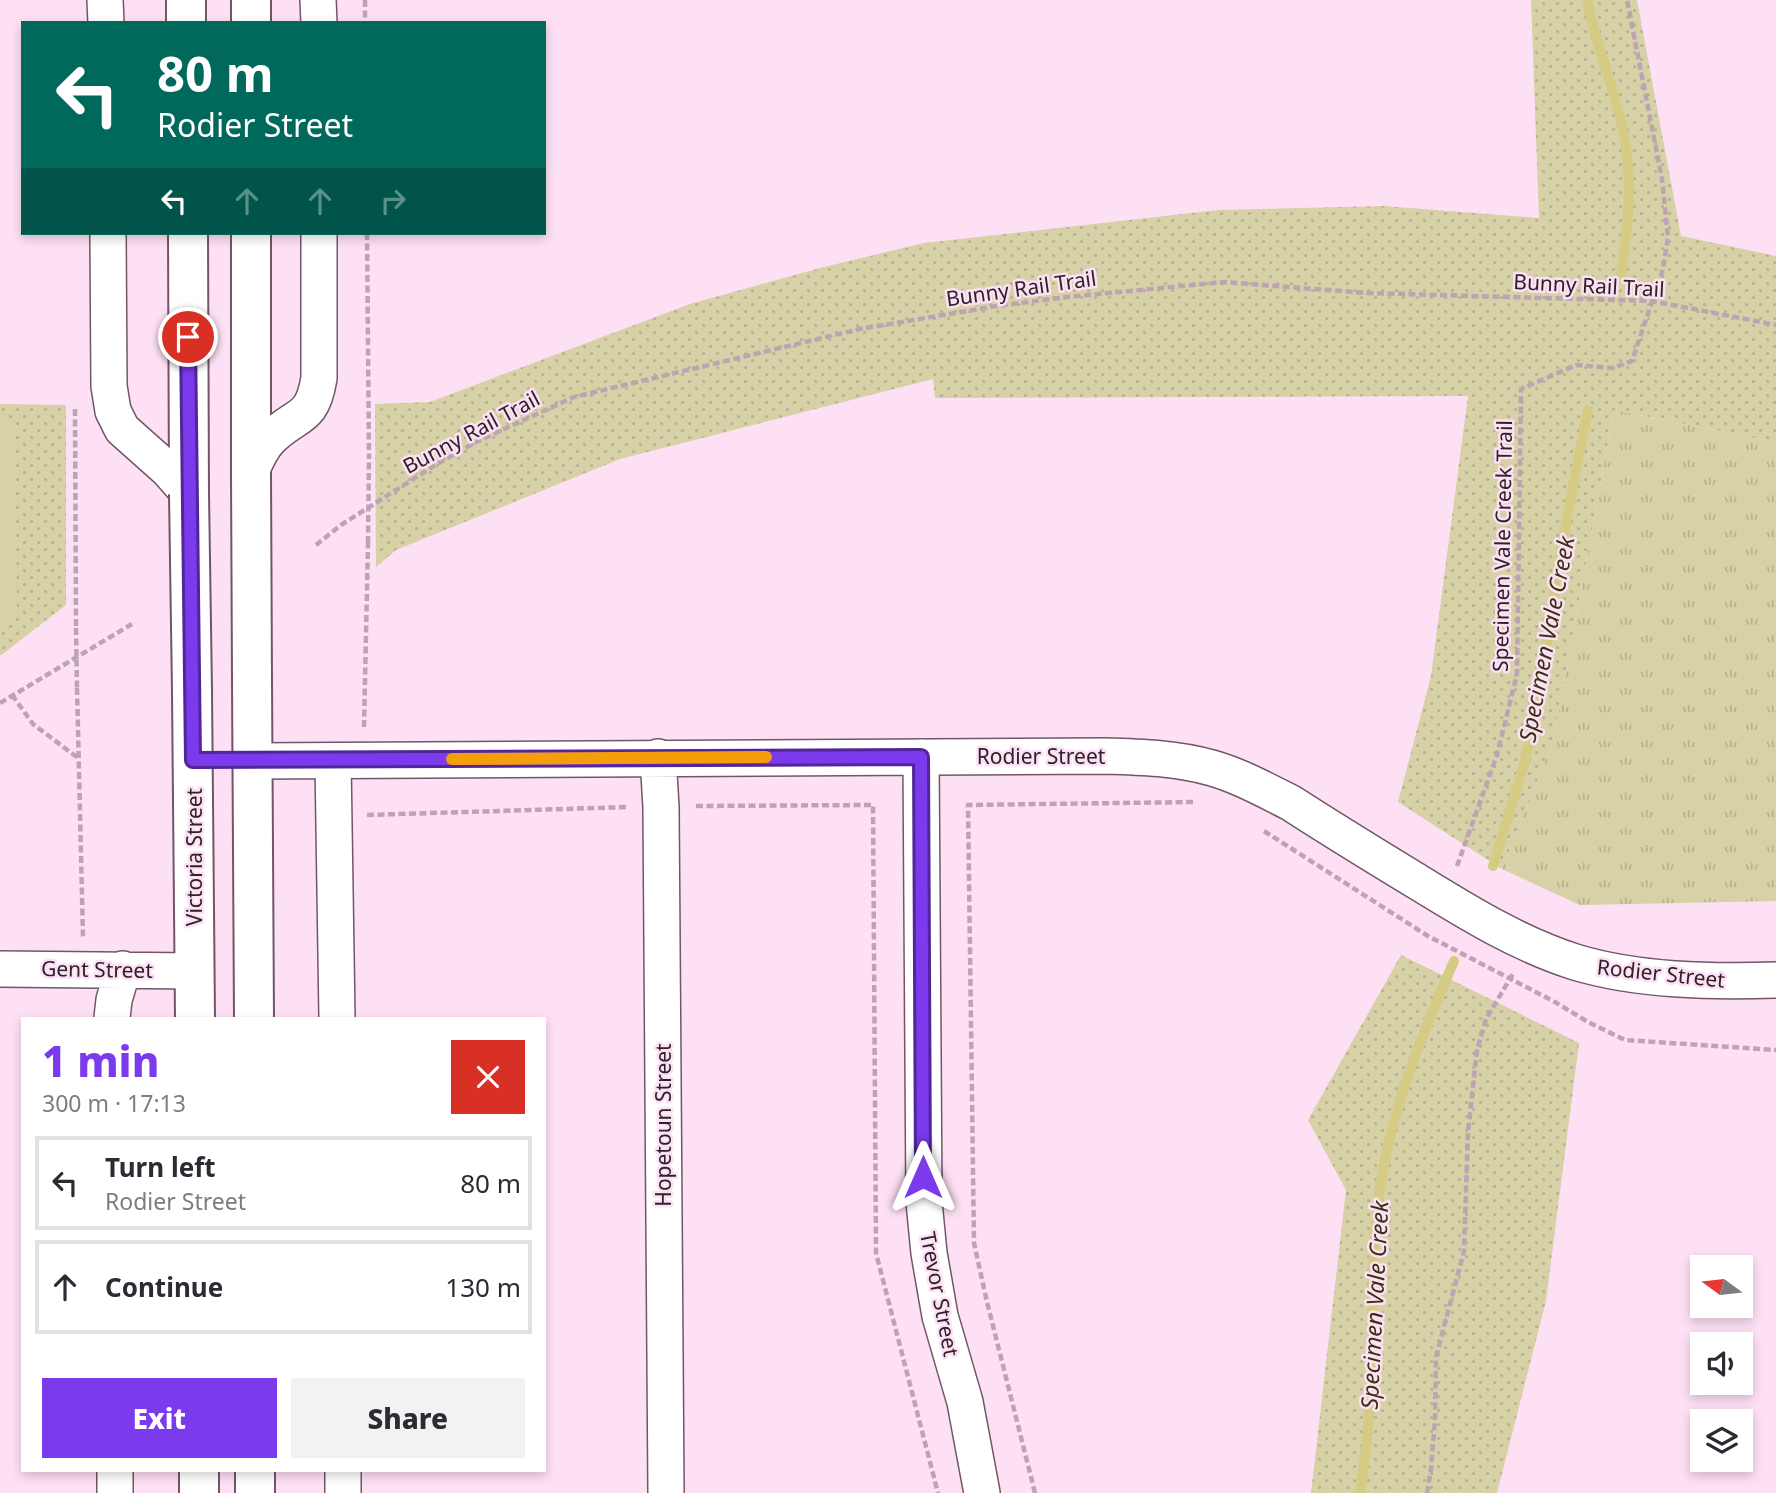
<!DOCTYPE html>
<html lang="en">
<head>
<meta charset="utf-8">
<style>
  body { margin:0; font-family:"Noto Sans",sans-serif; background:#f2f2f3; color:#2b2b33; height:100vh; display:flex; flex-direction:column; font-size:26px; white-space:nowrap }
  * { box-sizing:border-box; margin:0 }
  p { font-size:23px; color:#7c7c81 }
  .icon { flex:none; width:38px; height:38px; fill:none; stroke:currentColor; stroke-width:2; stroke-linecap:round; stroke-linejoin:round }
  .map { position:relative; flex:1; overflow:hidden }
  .drawer { position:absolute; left:21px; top:1017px; width:525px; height:455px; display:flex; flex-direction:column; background:#fff; border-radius:0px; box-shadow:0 4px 10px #0003 }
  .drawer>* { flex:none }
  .top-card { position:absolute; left:21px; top:21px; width:525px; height:214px; border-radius:0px; box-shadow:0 4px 10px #0003; background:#00695c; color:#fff; overflow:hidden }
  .needle { width:46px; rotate:285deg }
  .fabs { position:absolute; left:1690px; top:1255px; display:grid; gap:14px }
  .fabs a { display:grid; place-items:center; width:63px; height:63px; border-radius:0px; background:#fff; box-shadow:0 4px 10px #0003; font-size:35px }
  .pin { position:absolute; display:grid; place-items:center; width:60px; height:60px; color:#fff; margin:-30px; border:4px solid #fff; border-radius:50%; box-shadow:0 2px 7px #0007 }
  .me { position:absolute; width:77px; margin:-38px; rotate:0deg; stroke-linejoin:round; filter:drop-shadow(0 0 5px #0008) }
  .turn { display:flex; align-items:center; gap:24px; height:147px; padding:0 21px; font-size:32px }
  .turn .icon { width:91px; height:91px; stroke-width:2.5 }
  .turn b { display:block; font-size:49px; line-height:60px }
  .lanes { display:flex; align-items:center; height:66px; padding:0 21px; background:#0003; justify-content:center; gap:35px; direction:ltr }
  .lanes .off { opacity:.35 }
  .round { display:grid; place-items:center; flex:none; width:74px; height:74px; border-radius:0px; background:#f2f2f3 }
  .head { display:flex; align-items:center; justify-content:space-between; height:119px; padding:0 21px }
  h1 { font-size:42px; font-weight:800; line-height:52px; color:#7c3aed }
  .primary-button { display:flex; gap:14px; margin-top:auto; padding:14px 21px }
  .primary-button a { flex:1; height:80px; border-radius:0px; background:#7c3aed; color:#fff; font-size:28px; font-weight:800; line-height:80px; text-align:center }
  .primary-button a+a { background:#f2f2f3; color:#2b2b33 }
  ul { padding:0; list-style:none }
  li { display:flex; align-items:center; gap:21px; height:94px; margin:0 14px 10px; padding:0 7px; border:4px solid #e1e1e2; border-radius:0px }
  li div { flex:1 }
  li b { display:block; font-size:26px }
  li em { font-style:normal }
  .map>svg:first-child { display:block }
</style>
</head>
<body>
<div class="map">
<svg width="1776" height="1493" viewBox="0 0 1776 1493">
  <defs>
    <pattern id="grass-tufts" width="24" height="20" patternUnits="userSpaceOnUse" patternTransform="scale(1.75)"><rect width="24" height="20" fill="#d6d1a6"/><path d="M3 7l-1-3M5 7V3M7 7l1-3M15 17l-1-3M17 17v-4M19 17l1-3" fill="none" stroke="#b8b38f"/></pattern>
    <pattern id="park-dots" width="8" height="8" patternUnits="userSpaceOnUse" patternTransform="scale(1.75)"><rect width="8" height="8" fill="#d6d1a6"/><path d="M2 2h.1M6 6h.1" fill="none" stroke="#b8b38f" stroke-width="1.8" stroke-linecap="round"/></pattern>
  </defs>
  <rect width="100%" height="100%" fill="#fee0f4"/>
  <path fill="url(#grass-tufts)" d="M 1614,410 L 1776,442 L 1776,901 L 1580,905 L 1502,869 L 1553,742 Z"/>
  <path fill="url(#park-dots)" d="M 1531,0 L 1637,0 L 1681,236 L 1776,256 L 1776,442 L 1614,410 L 1553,742 L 1502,869 L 1398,802 L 1431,676 L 1468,396 L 935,398 L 933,379 L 620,459 L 396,550 L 376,567 L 375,404 L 430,402 L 690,304 L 820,268 L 924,243 L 1218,210 L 1384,206 L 1539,218 Z
    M 0,404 L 66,405 L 66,605 L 0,656 Z
    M 1401,955 L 1579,1043 L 1546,1301 L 1497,1493 L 1311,1493 L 1346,1190 L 1308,1120 Z"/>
  <path fill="#d6d1a6" d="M 0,420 L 15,420 L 17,617 L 8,622 L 0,622 Z"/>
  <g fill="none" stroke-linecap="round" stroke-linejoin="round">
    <path stroke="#d5cb85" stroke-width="10" d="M 1587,0 C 1596,46 1615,89 1624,135 C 1633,181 1628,228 1621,274
      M 1493,866 L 1525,761 L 1532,730 L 1565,528 L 1588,410
      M 1360,1493 C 1366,1451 1371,1408 1372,1365 C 1373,1306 1371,1248 1380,1189 C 1391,1109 1422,1035 1454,961"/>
    <g stroke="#705768" stroke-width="38">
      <path id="minor" d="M 105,0 L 106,23
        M 318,0 L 319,23
        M 108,233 L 109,386 L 113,411 L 122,429 L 168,470 L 189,494
        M 251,472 C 256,460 261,448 270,439 C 297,412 312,422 319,378 L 319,233
        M 658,757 L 661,807 L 666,1493
        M 921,757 L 924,1202 L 929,1253 L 940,1316 L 965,1402 L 982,1493
        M 253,761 L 1105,756 C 1141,757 1177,758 1212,768 C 1240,776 1265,790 1291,803 C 1331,829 1372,854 1413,879 C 1465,911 1516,943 1575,962 C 1638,981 1711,982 1776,980
        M 333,761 L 337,1018
        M 0,969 L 195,971
        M 112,1018 L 114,1000 L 123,969
        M 115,1470 L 115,1493
        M 343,1470 L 343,1493"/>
    </g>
    <g stroke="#705768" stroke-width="42">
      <path id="secondary" d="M 186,0 L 186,23
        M 251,0 L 251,23
        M 188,233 L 189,494
        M 251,233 L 251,472
        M 252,680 L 254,1018
        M 192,691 L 195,1018
        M 199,1470 L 199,1493
        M 255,1470 L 255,1493"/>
    </g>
    <path stroke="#bca4b4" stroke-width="4.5" stroke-dasharray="7 3.5" stroke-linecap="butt" d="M 365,0 L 365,23
      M 367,233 L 369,455
      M 75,409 L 76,628
      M 316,545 L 341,525 L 437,464 L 476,442 L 574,397 L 860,329 L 997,306 L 1067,297 L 1224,282 L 1367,293 L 1652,301 L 1776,325
      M 77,688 L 83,937
      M 12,695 L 33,724 L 78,758
      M 0,703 L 132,624
      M 364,727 L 368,543
      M 696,806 L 873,805 L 876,1253 L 938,1493
      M 367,815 L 628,807
      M 1264,831 L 1428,936 L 1555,1002 L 1588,1022 L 1625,1040 L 1776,1050
      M 1457,866 L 1497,755 L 1517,674 L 1521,389 L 1576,365 L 1613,368 L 1632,361 L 1663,269 L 1668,237 L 1662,179 L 1627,0
      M 1035,1493 L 987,1302 L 974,1243 L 968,805 L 1195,802
      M 1427,1493 L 1431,1469 L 1435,1420 L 1436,1357 L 1464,1251 L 1468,1132 L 1477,1050 L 1486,1019 L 1514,972"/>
    <use href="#minor" stroke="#fff" stroke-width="35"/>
    <use href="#secondary" stroke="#fff" stroke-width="38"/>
    <g stroke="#705768" stroke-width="42" stroke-linecap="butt">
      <path id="secondary-bridge" d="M 251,472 L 252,680
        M 189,494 L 192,691"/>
    </g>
    <path stroke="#bca4b4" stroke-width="4.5" stroke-dasharray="7 3.5" stroke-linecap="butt" d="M 368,543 L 369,455
      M 76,628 L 77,688"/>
    <use href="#secondary-bridge" stroke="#fff" stroke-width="38"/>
  </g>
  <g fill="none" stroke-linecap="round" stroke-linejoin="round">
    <g stroke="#51269a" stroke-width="18">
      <path id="route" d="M 188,337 L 193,760 L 921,757 L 923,1177"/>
    </g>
    <use href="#route" stroke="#7c3aed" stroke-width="12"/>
    <path stroke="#f59e0b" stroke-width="12" d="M 452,759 L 766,757"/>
  </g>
  <g text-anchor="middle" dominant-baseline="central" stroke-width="5" stroke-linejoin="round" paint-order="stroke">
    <g font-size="21" fill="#2d2229" stroke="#fee0f4">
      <text transform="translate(1589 285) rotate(3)">Bunny Rail Trail</text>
      <text transform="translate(1021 288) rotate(-8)">Bunny Rail Trail</text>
      <text transform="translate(471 432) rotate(-28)">Bunny Rail Trail</text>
      <text transform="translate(1502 546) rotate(-89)">Specimen Vale Creek Trail</text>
      <text x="1041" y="756">Rodier Street</text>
      <text transform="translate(194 857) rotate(-90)">Victoria Street</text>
      <text transform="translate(97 969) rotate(1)">Gent Street</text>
      <text transform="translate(1661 973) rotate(6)">Rodier Street</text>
      <text transform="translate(663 1125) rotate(-90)">Hopetoun Street</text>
      <text transform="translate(940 1294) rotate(79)">Trevor Street</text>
    </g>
    <g font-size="23" font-style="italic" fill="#363213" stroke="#fee0f4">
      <text transform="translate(1546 639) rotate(-79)">Specimen Vale Creek</text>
      <text transform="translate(1374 1305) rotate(-87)">Specimen Vale Creek</text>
    </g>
  </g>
</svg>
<div class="fabs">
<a><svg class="needle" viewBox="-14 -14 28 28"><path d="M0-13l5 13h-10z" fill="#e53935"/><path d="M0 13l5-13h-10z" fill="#7c7c81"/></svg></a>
<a><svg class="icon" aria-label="sound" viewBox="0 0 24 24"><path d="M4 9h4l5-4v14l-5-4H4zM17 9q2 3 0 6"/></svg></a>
<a><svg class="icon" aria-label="layers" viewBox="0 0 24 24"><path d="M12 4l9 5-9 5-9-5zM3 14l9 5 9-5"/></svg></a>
</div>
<div class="pin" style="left:188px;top:337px;background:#d93025"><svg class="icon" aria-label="arrive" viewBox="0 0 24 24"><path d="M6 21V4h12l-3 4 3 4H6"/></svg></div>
<svg class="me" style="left:923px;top:1177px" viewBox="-20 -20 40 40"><path d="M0-17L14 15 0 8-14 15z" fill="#7c3aed" stroke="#fff" stroke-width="4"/></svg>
<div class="top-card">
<div class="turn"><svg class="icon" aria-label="left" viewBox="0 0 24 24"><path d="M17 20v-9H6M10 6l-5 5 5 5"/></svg><div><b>80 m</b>Rodier Street</div></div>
<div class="lanes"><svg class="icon" aria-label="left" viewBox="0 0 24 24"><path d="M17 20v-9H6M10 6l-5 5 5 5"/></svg><svg class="icon off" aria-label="ahead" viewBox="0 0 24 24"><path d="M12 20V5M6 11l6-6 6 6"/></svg><svg class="icon off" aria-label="ahead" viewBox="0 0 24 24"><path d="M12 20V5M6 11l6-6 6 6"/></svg><svg class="icon off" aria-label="right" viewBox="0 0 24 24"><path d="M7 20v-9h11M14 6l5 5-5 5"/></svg></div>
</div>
<section class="drawer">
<div class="head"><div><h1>1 min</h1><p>300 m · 17:13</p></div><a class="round" style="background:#d93025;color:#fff"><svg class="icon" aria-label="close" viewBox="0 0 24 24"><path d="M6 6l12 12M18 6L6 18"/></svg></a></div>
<ul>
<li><svg class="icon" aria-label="left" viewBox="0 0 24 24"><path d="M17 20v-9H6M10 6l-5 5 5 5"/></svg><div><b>Turn left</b><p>Rodier Street</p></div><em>80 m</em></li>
<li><svg class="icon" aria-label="ahead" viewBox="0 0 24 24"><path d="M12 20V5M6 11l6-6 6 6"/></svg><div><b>Continue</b></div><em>130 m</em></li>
</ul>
<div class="primary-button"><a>Exit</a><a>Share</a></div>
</section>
</div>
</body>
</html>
